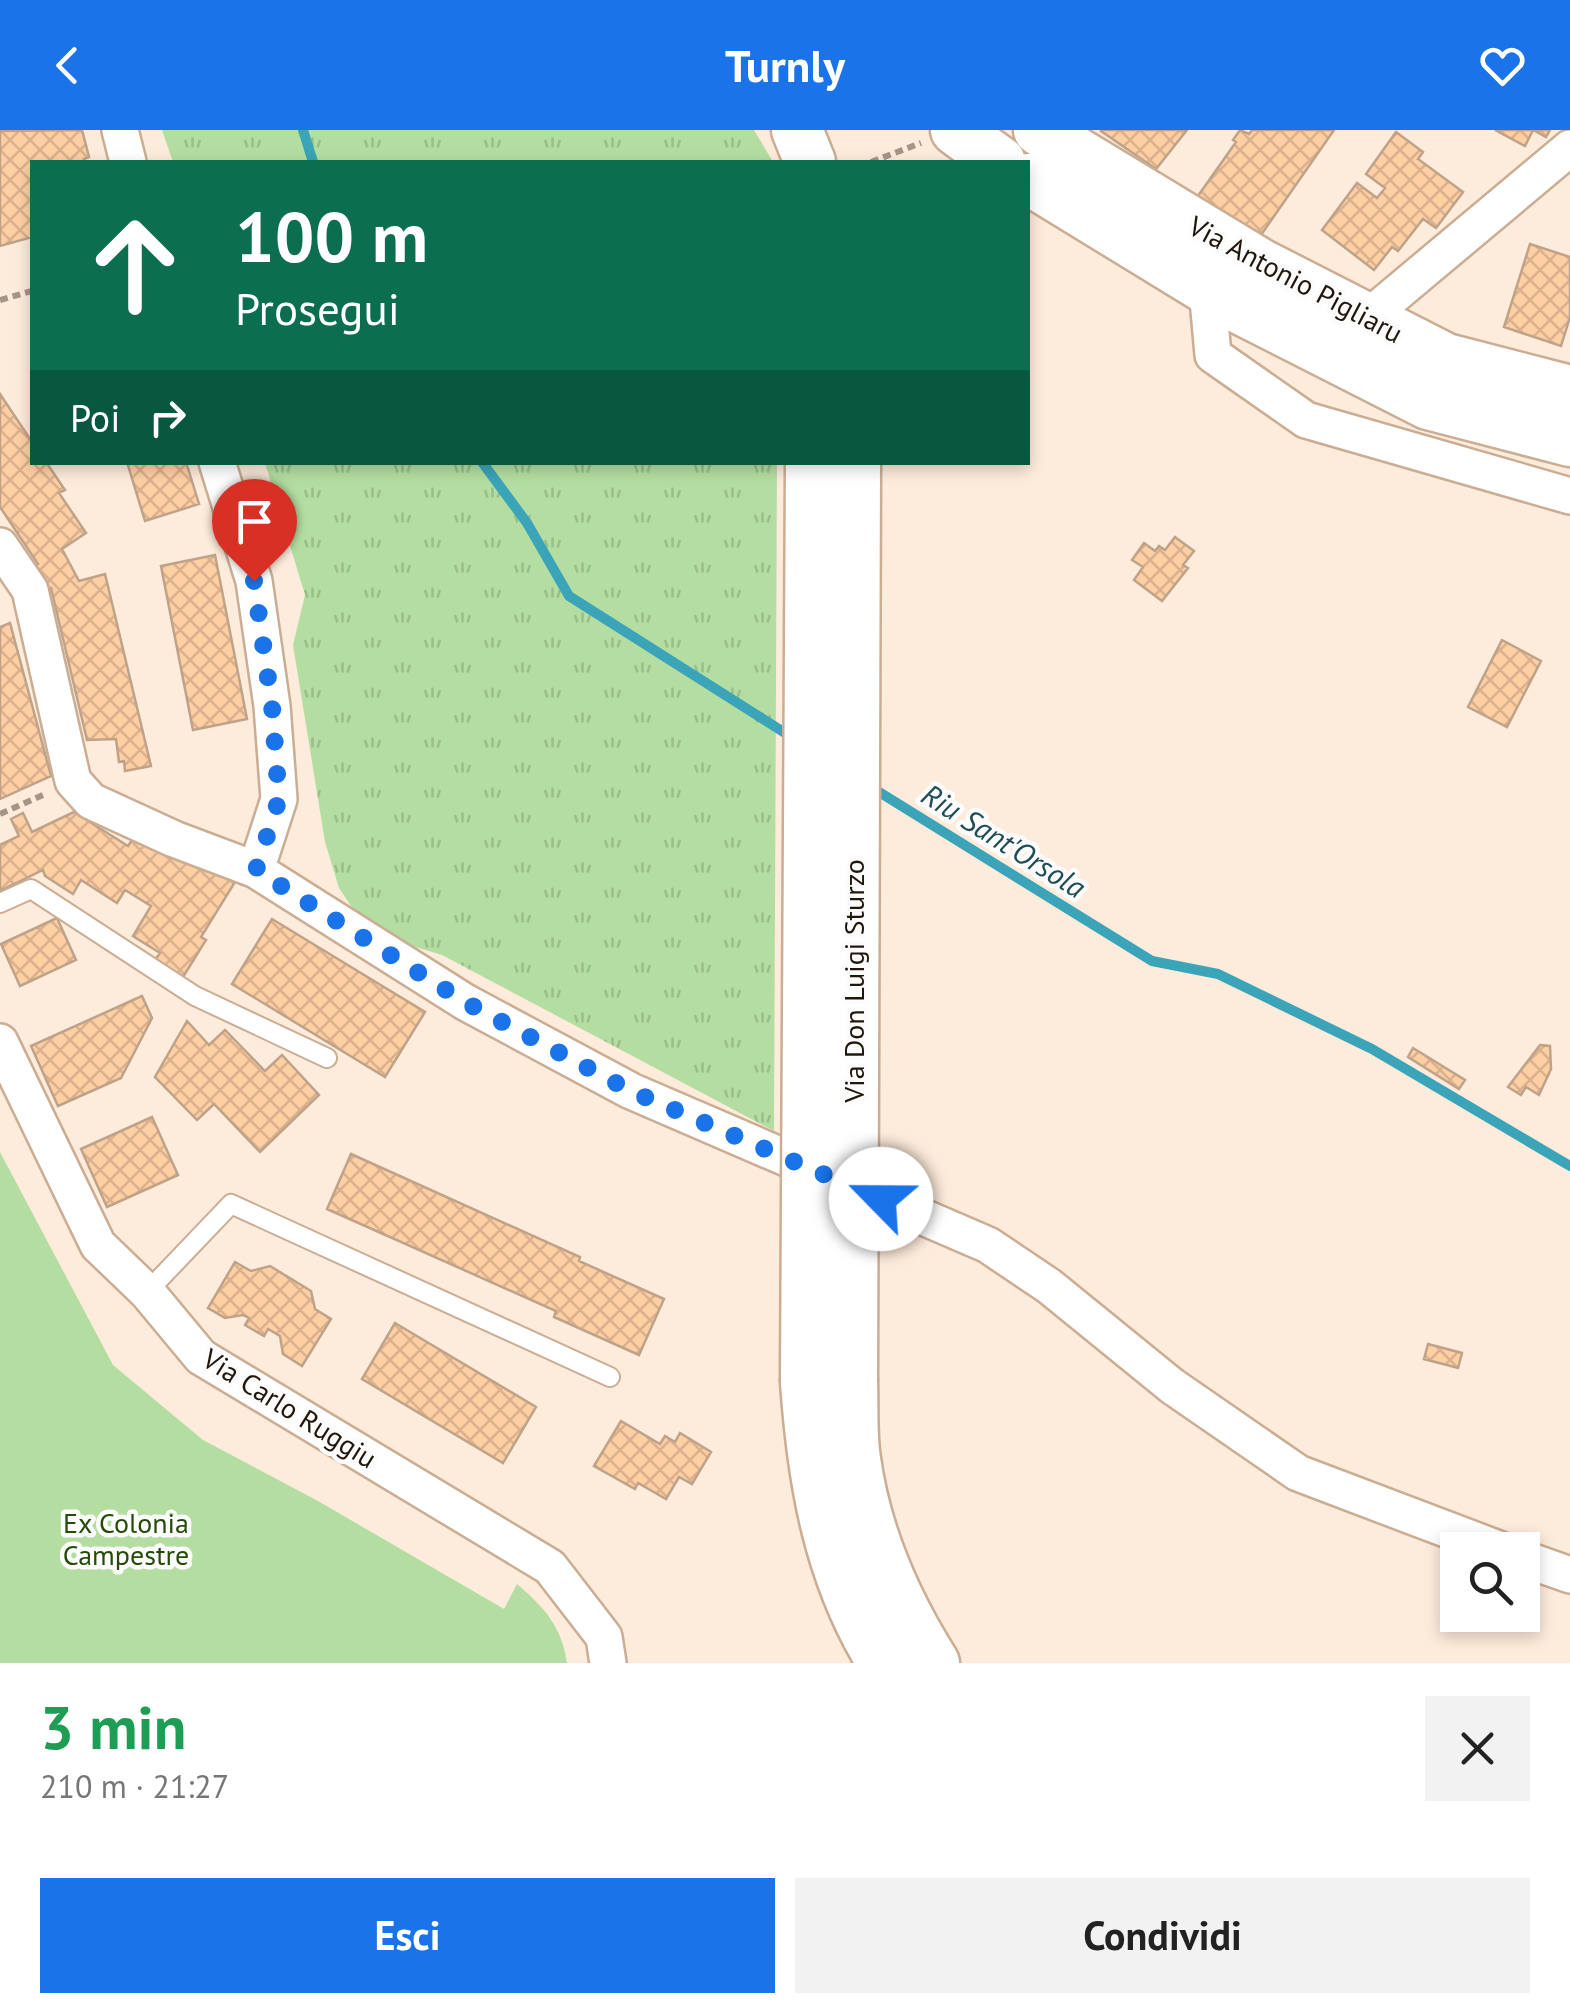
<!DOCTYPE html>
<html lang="it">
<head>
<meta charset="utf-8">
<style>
  body { margin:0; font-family:"PT Sans",sans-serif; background:#f2f2f2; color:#222; height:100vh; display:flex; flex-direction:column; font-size:38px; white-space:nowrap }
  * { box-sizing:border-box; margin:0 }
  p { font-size:32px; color:#767676 }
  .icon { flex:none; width:55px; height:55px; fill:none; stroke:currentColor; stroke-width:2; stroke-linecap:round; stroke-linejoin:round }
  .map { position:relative; height:1533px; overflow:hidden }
  .sheet { display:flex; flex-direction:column; background:#fff; flex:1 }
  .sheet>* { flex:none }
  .hud { position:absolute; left:30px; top:30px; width:1000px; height:305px; border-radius:0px; box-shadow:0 5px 15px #0003; background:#0b6e4f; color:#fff; overflow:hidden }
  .fabs { position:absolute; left:1440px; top:1402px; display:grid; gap:20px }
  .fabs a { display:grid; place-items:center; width:100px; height:100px; border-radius:0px; background:#fff; box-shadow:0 5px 15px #0003; font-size:50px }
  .pin { position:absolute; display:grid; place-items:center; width:85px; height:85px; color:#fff; margin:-102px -42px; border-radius:50% 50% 50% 0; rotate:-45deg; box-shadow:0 0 10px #0007 }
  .pin .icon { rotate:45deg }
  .me { position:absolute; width:110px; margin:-55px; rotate:293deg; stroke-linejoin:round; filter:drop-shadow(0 0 8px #0008) }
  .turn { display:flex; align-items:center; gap:35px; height:210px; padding:0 40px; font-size:45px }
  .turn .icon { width:130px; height:130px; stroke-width:2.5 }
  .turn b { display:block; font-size:70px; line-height:85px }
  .then { display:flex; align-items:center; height:95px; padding:0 40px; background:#0003; gap:20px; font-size:38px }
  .round { display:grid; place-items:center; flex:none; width:105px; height:105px; border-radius:0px; background:#f2f2f2 }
  .summary { display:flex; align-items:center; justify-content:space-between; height:170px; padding:0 40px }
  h1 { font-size:60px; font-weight:600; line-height:75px; color:#1e9e55 }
  .action { display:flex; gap:20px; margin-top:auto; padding:20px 40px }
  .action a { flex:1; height:115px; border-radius:0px; background:#1a73e8; color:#fff; font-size:40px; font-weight:600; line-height:115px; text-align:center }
  .action a+a { background:#f2f2f2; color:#222 }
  header { display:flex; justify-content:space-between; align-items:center; height:130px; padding:0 40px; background:#1a73e8; color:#fff; font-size:45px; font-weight:600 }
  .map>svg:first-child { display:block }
</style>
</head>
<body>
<header><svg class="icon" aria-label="back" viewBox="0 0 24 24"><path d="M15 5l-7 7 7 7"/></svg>Turnly<svg class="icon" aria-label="heart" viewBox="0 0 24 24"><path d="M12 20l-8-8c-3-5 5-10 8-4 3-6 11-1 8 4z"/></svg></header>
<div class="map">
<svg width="1570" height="1533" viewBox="0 0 1570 1533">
  <defs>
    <pattern id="grass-tufts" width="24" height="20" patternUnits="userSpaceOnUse" patternTransform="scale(2.5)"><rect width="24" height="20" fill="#b4dea1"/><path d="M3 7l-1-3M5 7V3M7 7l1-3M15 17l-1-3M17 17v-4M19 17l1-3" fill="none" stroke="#9abe89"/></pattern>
    <pattern id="building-cross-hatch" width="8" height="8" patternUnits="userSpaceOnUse" patternTransform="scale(2.5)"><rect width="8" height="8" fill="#ffcfa4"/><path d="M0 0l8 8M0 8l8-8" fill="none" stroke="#dab18c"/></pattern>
  </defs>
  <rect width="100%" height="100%" fill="#fdebdb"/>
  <path fill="url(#grass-tufts)" d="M 162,0 L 754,0 L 773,32 L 173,32 Z
    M 265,333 L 777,333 L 774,1001 L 442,825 L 369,803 L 339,758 L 325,712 L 293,515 L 305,465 Z"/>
  <path fill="#b4dea1" d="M 0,1022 L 113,1235 L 203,1310 L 318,1371 L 504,1479 L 517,1454 C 544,1477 562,1497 567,1533 L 0,1533 Z"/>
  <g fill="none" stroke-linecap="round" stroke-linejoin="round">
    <path stroke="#3ba4b8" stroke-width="10" d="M 303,0 L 313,32
      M 482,332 L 527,393 L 569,466 L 793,608
      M 871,657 L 1152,831 L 1218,844 L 1372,919 L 1570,1036"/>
  </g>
  <path fill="url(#building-cross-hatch)" stroke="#bfa389" stroke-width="2.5" d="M 82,0 L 89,27 L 84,29 L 86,32 L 32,32 L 32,107 L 0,116 L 0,1 Z
    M 1187,0 L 1156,39 L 1101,1 L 1102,0 Z
    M 1240,0 L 1249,4 L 1252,0 L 1334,0 L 1261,105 L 1198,66 L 1236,12 L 1233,10 Z
    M 1495,0 L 1550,0 L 1546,7 L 1533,0 L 1525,16 Z
    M 1396,2 L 1423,22 L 1418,29 L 1463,62 L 1436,98 L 1423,89 L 1398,121 L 1392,117 L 1374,140 L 1322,100 L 1357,53 L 1377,68 L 1385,58 L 1366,44 Z
    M 1530,114 L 1570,127 L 1570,187 L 1561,216 L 1504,197 Z
    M 0,264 L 32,312 L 32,332 L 46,332 L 65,360 L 59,363 L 86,403 L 62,419 L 79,451 L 105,444 L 151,636 L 125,641 L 124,631 L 119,632 L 116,609 L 87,610 L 51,458 L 47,459 L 35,436 L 38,434 L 0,377 Z
    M 127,332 L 186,332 L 199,374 L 145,391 Z
    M 1175,407 L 1194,421 L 1183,435 L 1188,438 L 1162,471 L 1134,450 L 1143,437 L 1132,430 L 1144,413 L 1155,421 L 1159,416 L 1165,420 Z
    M 215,425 L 247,589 L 193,600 L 161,436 Z
    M 10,493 L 51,646 L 0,669 L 0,497 Z
    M 1502,510 L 1541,531 L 1507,597 L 1468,577 Z
    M 74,682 L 128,716 L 136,704 L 174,721 L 203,739 L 206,734 L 235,752 L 201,807 L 206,810 L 183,847 L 155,830 L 160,823 L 133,806 L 151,776 L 125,760 L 117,773 L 81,750 L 73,764 L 45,746 L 43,740 L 0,761 L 0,715 L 19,706 L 11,689 L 23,683 L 32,702 Z
    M 57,788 L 76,830 L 20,856 L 1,814 Z
    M 272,789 L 425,882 L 385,947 L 232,854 Z
    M 142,866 L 152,888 L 121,948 L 58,976 L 31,916 Z
    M 187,891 L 209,915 L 225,900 L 265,941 L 282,925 L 319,965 L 260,1022 L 214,974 L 197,990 L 155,947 Z
    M 1540,915 L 1550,916 L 1551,939 L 1539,965 L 1526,957 L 1521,965 L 1508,957 Z
    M 1413,918 L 1465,950 L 1459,959 L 1408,927 Z
    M 152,987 L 178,1045 L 107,1077 L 81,1019 Z
    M 351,1024 L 580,1127 L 579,1131 L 664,1169 L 639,1225 L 554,1187 L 556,1181 L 327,1079 Z
    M 235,1132 L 251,1141 L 270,1136 L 311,1161 L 315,1179 L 331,1189 L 302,1236 L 283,1224 L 280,1206 L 268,1199 L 264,1206 L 245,1195 L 249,1188 L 243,1185 L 225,1188 L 208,1178 Z
    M 395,1193 L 536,1277 L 503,1333 L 362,1249 Z
    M 1428,1214 L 1462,1223 L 1458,1238 L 1424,1229 Z
    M 621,1291 L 660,1314 L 665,1306 L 675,1312 L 680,1303 L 711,1322 L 692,1354 L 679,1347 L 666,1369 L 638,1353 L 635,1359 L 594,1336 Z"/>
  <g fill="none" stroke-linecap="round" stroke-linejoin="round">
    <g stroke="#caad93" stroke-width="22">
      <path id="service" d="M 0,773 L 31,759 L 195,866 L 327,928
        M 147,1162 L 231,1074 L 610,1247"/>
    </g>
    <g stroke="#caad93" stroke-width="40">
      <path id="minor" d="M 120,0 L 128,32
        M 1207,158 L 1213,225 L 1306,290 L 1570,366
        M 1367,188 L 1570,18
        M 217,332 L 254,451 L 272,576 L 279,669 L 256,740
        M 0,416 L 30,460 L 73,651 L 91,671 L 174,709 L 256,740 L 465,872 L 631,961 L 988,1115 L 1049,1156 L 1172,1256 L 1298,1343 L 1501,1420
        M 0,912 L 98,1115 L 147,1162 L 201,1227 L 550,1437 L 604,1507 L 608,1533
        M 1522,1428 L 1570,1445"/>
    </g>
    <g stroke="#caad93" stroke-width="55">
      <path id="secondary" d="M 797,0 L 810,32
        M 956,0 L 1000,32
        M 1039,0 L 1260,134 L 1446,229 L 1570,261
        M 1028,49 L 1237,177 L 1428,274 L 1570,311
        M 852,1251 C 853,1276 851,1304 855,1329 C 865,1403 895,1471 934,1533
        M 806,1252 C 813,1351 829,1447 883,1533"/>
    </g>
    <path stroke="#a49587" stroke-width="6" stroke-dasharray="8 5" stroke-linecap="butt" d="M 871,32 L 921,13
      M 0,170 L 32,161
      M 0,684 L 45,664"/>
    <use href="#service" stroke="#fff" stroke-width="18"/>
    <use href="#minor" stroke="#fff" stroke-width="35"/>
    <use href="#secondary" stroke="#fff" stroke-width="50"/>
    <g stroke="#caad93" stroke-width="55" stroke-linecap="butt">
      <path id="secondary-bridge" d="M 852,1251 L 855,332
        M 806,1252 L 811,332"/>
    </g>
    <use href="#secondary-bridge" stroke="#fff" stroke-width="50"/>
  </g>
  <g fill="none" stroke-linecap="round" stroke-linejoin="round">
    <path stroke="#1a73e8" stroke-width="18" stroke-dasharray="0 32.4" d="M 254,451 L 272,576 L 279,669 L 256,740 L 465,872 L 631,961 L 881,1069"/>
  </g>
  <g text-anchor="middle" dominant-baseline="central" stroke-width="9" stroke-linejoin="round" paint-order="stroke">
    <g font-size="28" fill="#20160c" stroke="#fcfcfc">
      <text transform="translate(1296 149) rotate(28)">Via Antonio Pigliaru</text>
      <text transform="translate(853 851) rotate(-90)">Via Don Luigi Sturzo</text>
      <text transform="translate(290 1278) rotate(32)">Via Carlo Ruggiu</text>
    </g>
    <g font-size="28" fill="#244b09" stroke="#fcfcfc">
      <text x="126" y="1392">Ex Colonia<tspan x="126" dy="32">Campestre</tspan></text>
    </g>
    <g font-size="30" font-style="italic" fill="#204d56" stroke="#fcfcfc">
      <text transform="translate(1004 710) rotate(32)">Riu Sant'Orsola</text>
    </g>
  </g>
</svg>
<div class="fabs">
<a><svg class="icon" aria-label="search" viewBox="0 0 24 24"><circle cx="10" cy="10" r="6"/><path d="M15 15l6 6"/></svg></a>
</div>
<div class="pin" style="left:254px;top:451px;background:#d93025"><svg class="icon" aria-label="arrive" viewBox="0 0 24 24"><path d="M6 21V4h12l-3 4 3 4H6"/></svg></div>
<svg class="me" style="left:881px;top:1069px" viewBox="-20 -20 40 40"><circle r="19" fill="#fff"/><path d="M0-13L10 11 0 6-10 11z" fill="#1a73e8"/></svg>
<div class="hud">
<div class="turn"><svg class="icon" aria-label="ahead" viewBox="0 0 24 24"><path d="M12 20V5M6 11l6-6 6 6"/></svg><div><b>100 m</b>Prosegui</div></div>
<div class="then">Poi<svg class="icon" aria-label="right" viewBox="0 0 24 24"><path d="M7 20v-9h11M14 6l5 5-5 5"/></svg></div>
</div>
</div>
<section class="sheet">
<div class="summary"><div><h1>3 min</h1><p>210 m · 21:27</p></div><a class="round"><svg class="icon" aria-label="close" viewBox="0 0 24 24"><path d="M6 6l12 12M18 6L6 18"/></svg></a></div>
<div class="action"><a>Esci</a><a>Condividi</a></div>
</section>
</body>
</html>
